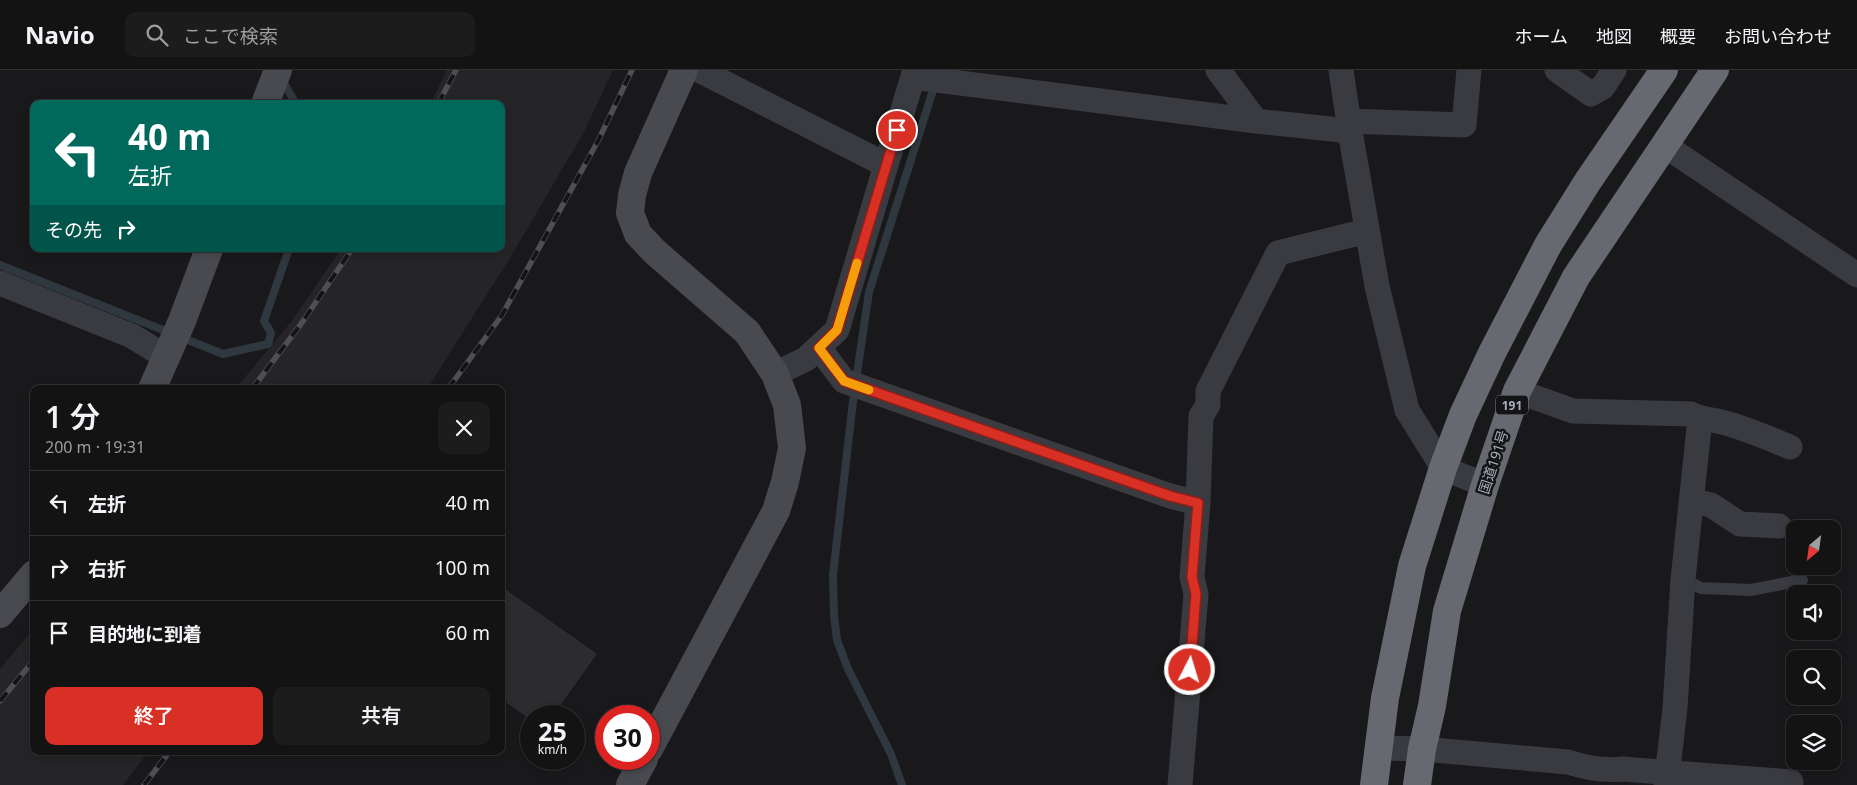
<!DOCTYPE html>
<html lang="ja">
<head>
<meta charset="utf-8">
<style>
  body { margin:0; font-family:"Noto Sans","Noto Sans JP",sans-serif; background:#1c1c1d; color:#f1f3f6; height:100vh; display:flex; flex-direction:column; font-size:19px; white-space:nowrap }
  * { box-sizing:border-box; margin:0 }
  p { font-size:16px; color:#9d9ea0 }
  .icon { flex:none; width:28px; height:28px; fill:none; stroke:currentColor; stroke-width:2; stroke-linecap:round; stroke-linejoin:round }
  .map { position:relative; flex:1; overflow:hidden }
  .sheet { position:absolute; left:30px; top:315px; width:475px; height:370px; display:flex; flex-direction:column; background:#131314; border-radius:10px; box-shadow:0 2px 8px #0003,0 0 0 1px #323234 }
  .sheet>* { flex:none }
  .top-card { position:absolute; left:30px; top:30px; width:475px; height:152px; border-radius:10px; box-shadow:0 2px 8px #0003,0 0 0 1px #323234; background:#00695c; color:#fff; overflow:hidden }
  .needle { width:32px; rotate:209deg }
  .buttons { position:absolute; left:1786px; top:450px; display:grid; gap:10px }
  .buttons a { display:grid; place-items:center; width:55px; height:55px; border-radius:10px; background:#131314; box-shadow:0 2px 8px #0003,0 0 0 1px #323234; font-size:25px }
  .speed { position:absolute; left:520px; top:635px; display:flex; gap:10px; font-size:25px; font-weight:700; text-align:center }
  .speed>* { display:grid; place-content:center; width:65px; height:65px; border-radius:50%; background:#131314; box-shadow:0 2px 8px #0003,0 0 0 1px #323234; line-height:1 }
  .speed small { font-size:12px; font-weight:400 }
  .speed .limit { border:8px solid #d22; background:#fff; color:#111 }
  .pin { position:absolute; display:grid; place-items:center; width:42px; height:42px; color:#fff; margin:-21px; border:2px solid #fff; border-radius:50%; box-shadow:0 1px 5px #0007 }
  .me { position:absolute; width:55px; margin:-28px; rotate:5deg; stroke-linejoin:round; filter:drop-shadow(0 0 4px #0008) }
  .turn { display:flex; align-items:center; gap:18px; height:105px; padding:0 15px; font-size:22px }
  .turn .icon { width:65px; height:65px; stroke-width:2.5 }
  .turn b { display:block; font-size:35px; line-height:42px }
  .then { display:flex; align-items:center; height:48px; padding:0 15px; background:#0003; gap:10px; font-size:19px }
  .round { display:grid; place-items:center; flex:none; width:52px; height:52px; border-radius:10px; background:#1c1c1d }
  .head { display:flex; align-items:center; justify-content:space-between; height:85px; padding:0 15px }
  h1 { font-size:30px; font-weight:600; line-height:38px }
  .cta { display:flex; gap:10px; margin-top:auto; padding:10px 15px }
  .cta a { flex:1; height:58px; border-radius:10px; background:#d93025; color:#fff; font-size:20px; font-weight:600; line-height:58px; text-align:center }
  .cta a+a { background:#1c1c1d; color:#f1f3f6 }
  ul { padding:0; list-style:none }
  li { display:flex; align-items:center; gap:15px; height:65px; padding:0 15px; border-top:1px solid #323234 }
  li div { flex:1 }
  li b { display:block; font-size:19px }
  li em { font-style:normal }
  header { display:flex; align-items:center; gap:30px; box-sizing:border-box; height:70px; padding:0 25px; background:#131314; border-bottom:1px solid #323234 }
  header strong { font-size:24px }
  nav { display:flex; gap:28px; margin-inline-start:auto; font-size:18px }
  .search { width:350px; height:45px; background:#1c1c1d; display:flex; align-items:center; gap:12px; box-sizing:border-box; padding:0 18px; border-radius:10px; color:#9d9ea0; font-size:19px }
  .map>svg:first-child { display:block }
</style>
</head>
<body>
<header>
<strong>Navio</strong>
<div class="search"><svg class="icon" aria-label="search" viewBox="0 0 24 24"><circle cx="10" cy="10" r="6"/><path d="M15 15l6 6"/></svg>ここで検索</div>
<nav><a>ホーム</a><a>地図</a><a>概要</a><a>お問い合わせ</a></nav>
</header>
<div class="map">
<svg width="1857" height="715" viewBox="0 0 1857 715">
  <rect width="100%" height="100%" fill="#19191b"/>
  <path fill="#252528" d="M 447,0 L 613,0 L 584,62 L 510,188 L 427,319 L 235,319 L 291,252 L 341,179 L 501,179 L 501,34 L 430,34 Z
    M 34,558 L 34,681 L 149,681 L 123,715 L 0,715 L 0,599 Z"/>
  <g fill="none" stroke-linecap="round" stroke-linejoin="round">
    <path stroke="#2f383e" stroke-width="8" d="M 281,8 L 296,34
      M 0,195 L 223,284 L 268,274 L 271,263 L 264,251 L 289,179
      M 902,715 L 891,684 L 848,599 L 837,570 L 834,545 L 833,505 L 853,331 L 869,222 L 935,14"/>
  </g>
  <path fill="#2c2c2f" stroke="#333337" d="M 501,517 L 596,584 L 552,646 L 531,646 L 531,649 L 501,628 Z"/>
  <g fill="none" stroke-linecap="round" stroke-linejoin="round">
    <path stroke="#3a3b40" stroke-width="12" d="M 1683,509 L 1701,518 L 1751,520 L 1802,510"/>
    <path stroke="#3a3b40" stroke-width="25" d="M 699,0 L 886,95
      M 1218,0 L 1256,51
      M 1341,0 L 1350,61 L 1377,216 L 1407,340 L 1443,398 L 1485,415
      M 1557,0 L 1591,24 L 1603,17 L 1614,0
      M 913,7 L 1256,51 L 1350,61
      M 1348,51 L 1464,55 L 1469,0
      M 1664,75 L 1857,205
      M 0,213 L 132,266 L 166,287
      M 819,278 L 844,311 L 1170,426 L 1198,433
      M 775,304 L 806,289 L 837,260 L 886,95 L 915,0
      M 1517,321 L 1573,341 L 1691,344 C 1701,350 1711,349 1722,352 C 1745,358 1768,368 1790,377
      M 1692,431 L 1711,435 L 1740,454 L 1779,456
      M 1379,678 L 1422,679 L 1568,692 C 1586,698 1603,701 1622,699 L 1791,712
      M 1180,715 L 1196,524 L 1192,507 L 1198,433 L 1201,346 L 1208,335 L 1208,321 L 1278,183 L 1367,161
      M 1666,715 L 1675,638 L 1683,509 L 1700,349"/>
    <path stroke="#484a50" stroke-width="28" d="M 265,34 L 278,0
      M 152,319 L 182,251 L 209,179
      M 0,544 L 34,504
      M 649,679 L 776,441 L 785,412 L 792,378 L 787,335 L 775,304 L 747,262 L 655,182 L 638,164 L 630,143 L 632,125 L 638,103 L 684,0
      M 630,715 L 644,689"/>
    <path stroke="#666970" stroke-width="28" d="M 1374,715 L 1385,628 L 1412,496 L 1443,398 L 1463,345 L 1492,283 L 1548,175 L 1588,111 L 1664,0
      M 1417,715 L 1422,679 L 1432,636 L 1447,541 L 1485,415 L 1517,321 L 1576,207 L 1715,0"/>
    <g stroke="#4d4f55" stroke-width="5.5">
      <path id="rail" d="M 438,34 L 456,0
        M 252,319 L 301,254 L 352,179
        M 448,319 L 502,245 L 598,71 L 632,0
        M 0,631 L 34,590
        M 144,715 L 170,681"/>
    </g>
    <use href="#rail" stroke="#141416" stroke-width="4" stroke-dasharray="11" stroke-linecap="butt"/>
  </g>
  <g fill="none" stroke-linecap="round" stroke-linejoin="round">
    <g stroke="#8d1f18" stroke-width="12">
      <path id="route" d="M 897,60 L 837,260 L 819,278 L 844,311 L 1170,426 L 1198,433 L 1192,507 L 1196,524 L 1190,600"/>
    </g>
    <use href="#route" stroke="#d93025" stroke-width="9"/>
    <path stroke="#f59e0b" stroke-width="9" d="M 857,193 L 837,260 L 819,278 L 844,311 L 869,320"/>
  </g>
  <g text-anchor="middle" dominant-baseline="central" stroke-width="5" stroke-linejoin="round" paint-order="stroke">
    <rect fill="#141416" stroke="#7e8189" stroke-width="1" x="1496" y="325.5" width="32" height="19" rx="4"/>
    <g font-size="12" font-weight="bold" fill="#acb0ba">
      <text x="1512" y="335">191</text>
    </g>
    <g font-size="14" fill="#acb0ba" stroke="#141416">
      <text transform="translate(1493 392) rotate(-72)">国道191号</text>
    </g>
  </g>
</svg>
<div class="buttons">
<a><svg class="needle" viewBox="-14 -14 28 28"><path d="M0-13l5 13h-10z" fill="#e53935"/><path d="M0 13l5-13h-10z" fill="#9d9ea0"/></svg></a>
<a><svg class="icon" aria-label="sound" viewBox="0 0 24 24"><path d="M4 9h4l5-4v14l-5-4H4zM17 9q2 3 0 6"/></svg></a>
<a><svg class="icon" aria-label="search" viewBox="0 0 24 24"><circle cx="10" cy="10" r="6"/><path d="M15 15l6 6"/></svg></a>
<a><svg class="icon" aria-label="layers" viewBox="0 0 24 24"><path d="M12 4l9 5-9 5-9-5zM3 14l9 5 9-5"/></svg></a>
</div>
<div class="speed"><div>25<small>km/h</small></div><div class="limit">30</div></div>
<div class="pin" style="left:897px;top:60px;background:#d93025"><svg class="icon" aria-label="arrive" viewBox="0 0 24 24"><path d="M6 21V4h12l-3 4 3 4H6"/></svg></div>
<svg class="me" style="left:1190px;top:600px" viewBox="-20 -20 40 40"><circle r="17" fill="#d93025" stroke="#fff" stroke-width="3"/><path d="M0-11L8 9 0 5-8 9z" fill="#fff"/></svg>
<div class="top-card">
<div class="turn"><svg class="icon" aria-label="left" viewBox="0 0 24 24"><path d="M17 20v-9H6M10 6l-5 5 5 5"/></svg><div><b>40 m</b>左折</div></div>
<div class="then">その先<svg class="icon" aria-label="right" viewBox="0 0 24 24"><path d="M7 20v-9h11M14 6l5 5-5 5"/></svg></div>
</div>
<section class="sheet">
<div class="head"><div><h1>1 分</h1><p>200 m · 19:31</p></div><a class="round"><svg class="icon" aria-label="close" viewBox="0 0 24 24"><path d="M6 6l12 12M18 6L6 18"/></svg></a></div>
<ul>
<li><svg class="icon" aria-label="left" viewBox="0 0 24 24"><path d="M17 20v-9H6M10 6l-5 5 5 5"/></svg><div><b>左折</b></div><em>40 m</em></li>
<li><svg class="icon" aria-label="right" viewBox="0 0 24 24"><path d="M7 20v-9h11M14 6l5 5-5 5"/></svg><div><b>右折</b></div><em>100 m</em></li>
<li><svg class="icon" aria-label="arrive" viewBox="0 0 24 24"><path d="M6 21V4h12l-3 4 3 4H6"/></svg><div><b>目的地に到着</b></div><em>60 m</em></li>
</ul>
<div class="cta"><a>終了</a><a>共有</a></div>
</section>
</div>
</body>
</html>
